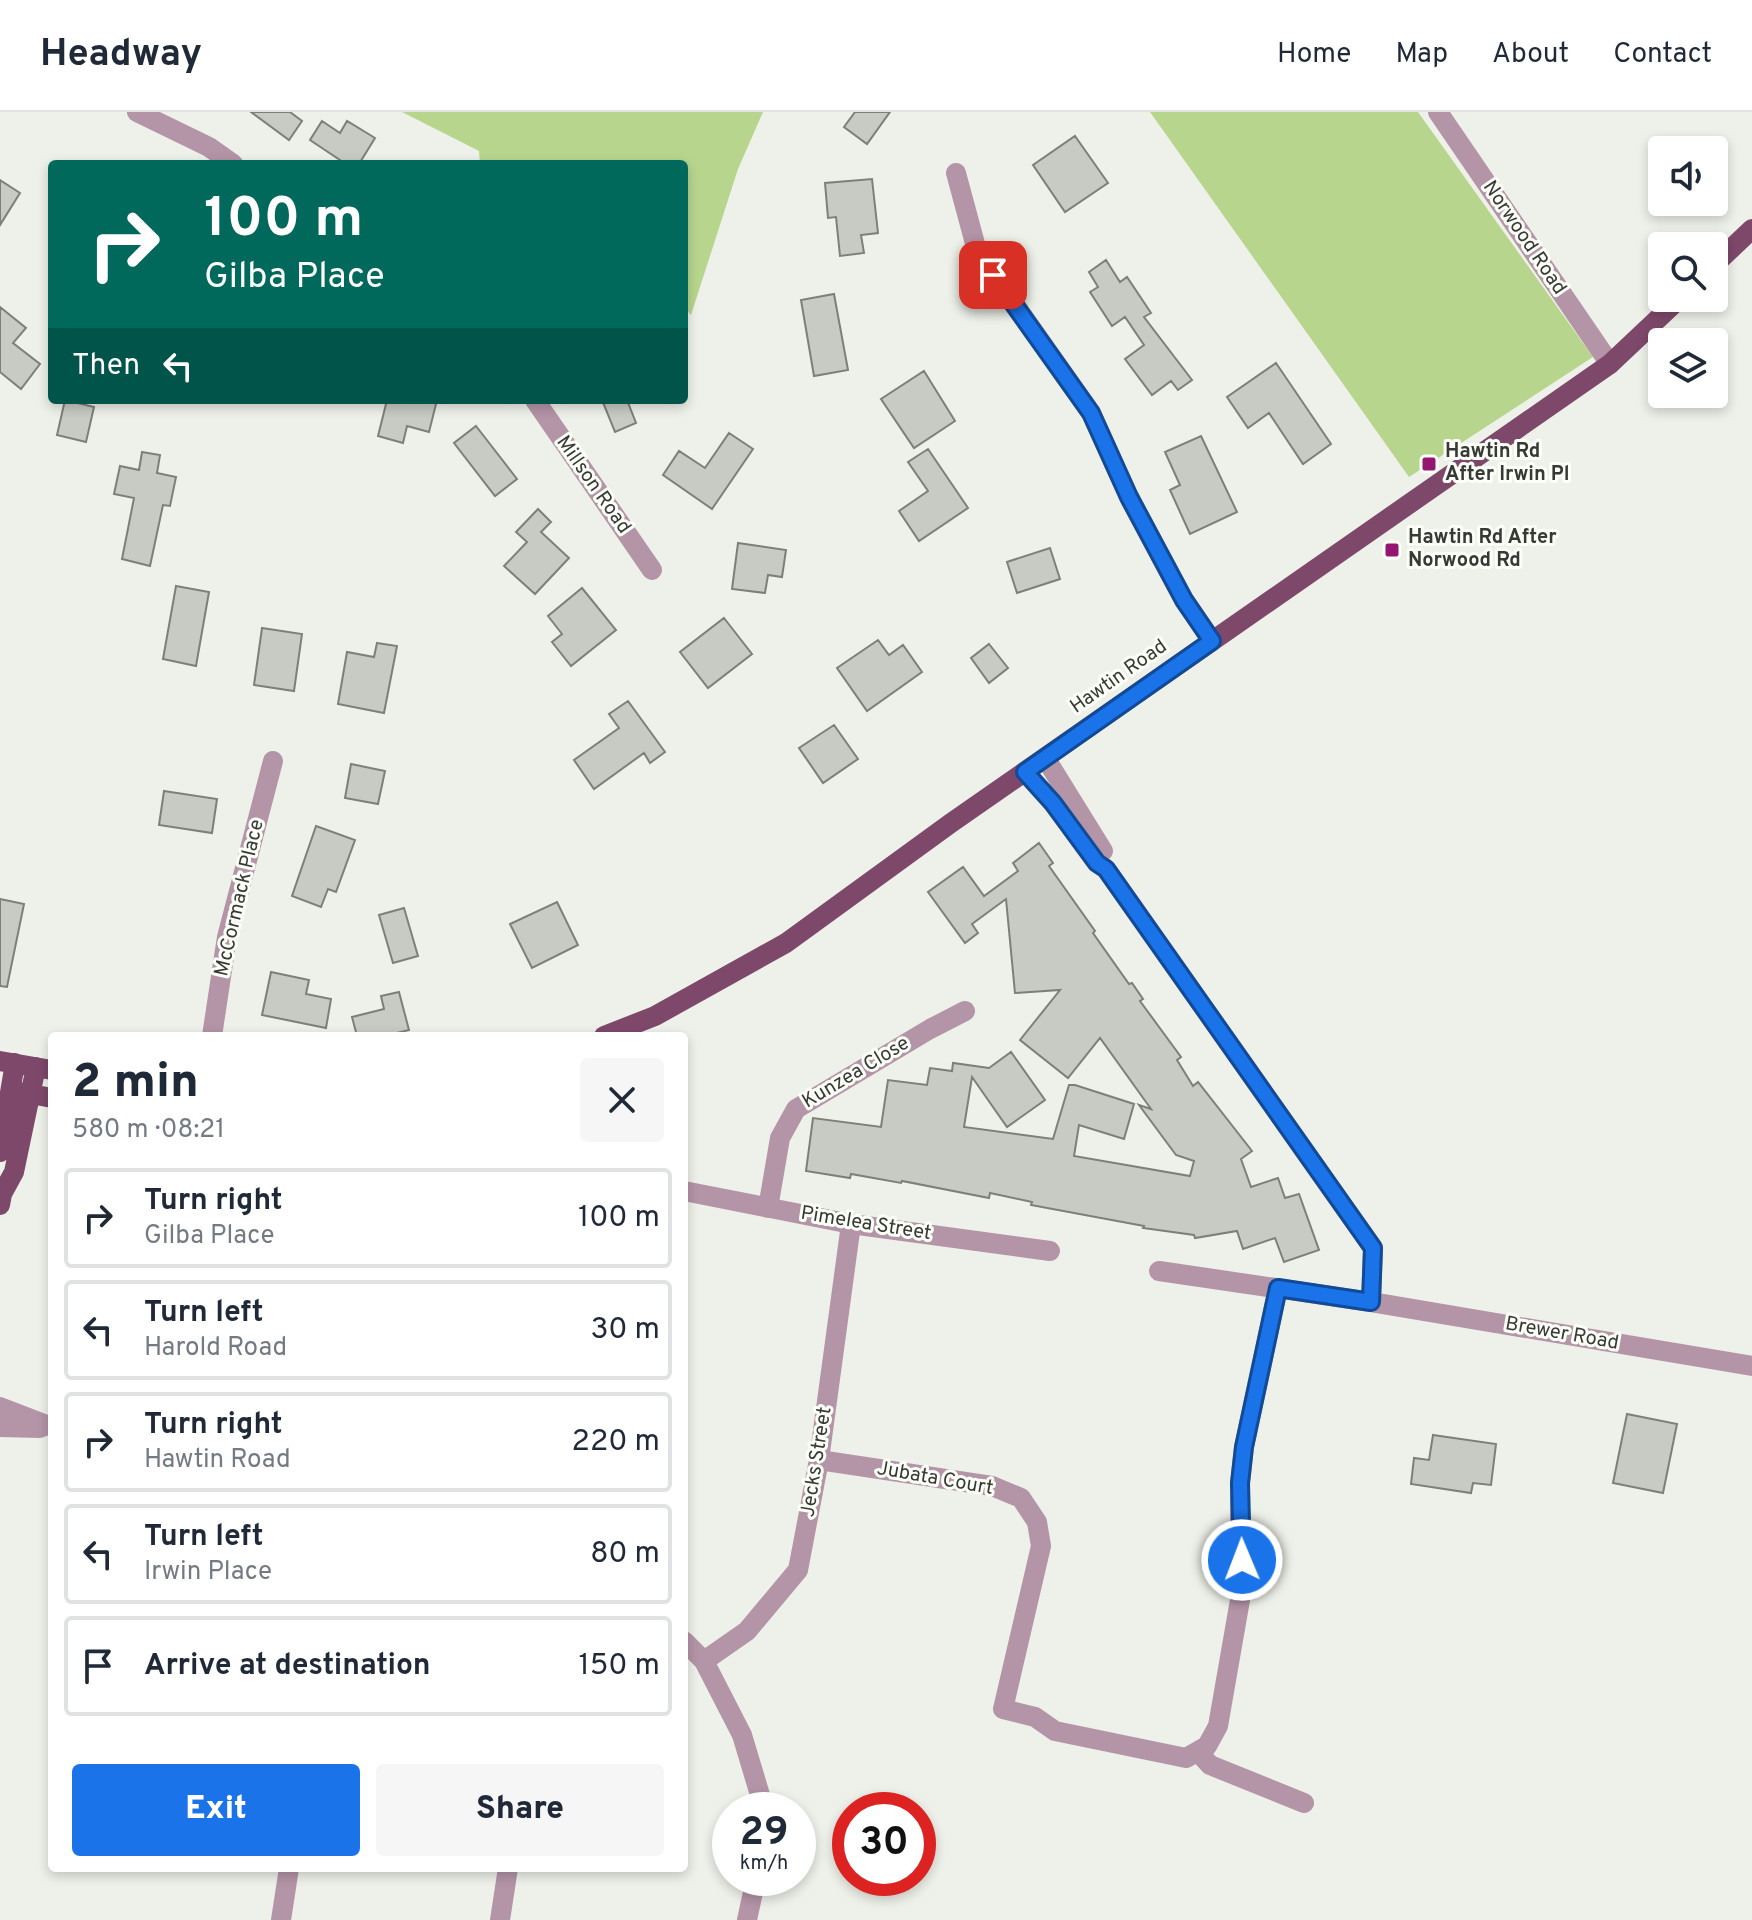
<!DOCTYPE html>
<html lang="en">
<head>
<meta charset="utf-8">
<style>
  body { margin:0; font-family:Overpass,sans-serif; background:#f6f6f7; color:#1f2937; height:100vh; display:flex; flex-direction:column; font-size:30px; white-space:nowrap }
  * { box-sizing:border-box; margin:0 }
  p { font-size:26px; color:#747a83 }
  .icon { flex:none; width:44px; height:44px; fill:none; stroke:currentColor; stroke-width:2; stroke-linecap:round; stroke-linejoin:round }
  .map { position:relative; flex:1; overflow:hidden }
  .panel { position:absolute; left:48px; top:920px; width:640px; height:840px; display:flex; flex-direction:column; background:#fff; border-radius:8px; box-shadow:0 4px 12px #0003 }
  .panel>* { flex:none }
  .guide { position:absolute; left:48px; top:48px; width:640px; height:244px; border-radius:8px; box-shadow:0 4px 12px #0003; background:#00695c; color:#fff; overflow:hidden }
  .buttons { position:absolute; left:1648px; top:24px; display:grid; gap:16px }
  .buttons a { display:grid; place-items:center; width:80px; height:80px; border-radius:8px; background:#fff; box-shadow:0 4px 12px #0003; font-size:40px }
  .speed { position:absolute; left:712px; top:1680px; display:flex; gap:16px; font-size:40px; font-weight:700; text-align:center }
  .speed>* { display:grid; place-content:center; width:104px; height:104px; border-radius:50%; background:#fff; box-shadow:0 4px 12px #0003; line-height:1 }
  .speed small { font-size:20px; font-weight:400 }
  .speed .limit { border:12px solid #d22; background:#fff; color:#111 }
  .pin { position:absolute; display:grid; place-items:center; width:68px; height:68px; color:#fff; margin:-34px; border-radius:16px; box-shadow:0 4px 12px #0006 }
  .me { position:absolute; width:88px; margin:-44px; rotate:359deg; stroke-linejoin:round; filter:drop-shadow(0 0 6px #0008) }
  .turn { display:flex; align-items:center; gap:28px; height:168px; padding:0 24px; font-size:36px }
  .turn .icon { width:104px; height:104px; stroke-width:2.5 }
  .turn b { display:block; font-size:56px; line-height:68px }
  .then { display:flex; align-items:center; height:76px; padding:0 24px; background:#0003; gap:16px; font-size:30px }
  .round { display:grid; place-items:center; flex:none; width:84px; height:84px; border-radius:8px; background:#f6f6f7 }
  .overview { display:flex; align-items:center; justify-content:space-between; height:136px; padding:0 24px }
  h1 { font-size:48px; font-weight:800; line-height:60px }
  .primary-button { display:flex; gap:16px; margin-top:auto; padding:16px 24px }
  .primary-button a { flex:1; height:92px; border-radius:8px; background:#1a73e8; color:#fff; font-size:32px; font-weight:800; line-height:92px; text-align:center }
  .primary-button a+a { background:#f6f6f7; color:#1f2937 }
  ul { padding:0; list-style:none }
  li { display:flex; align-items:center; gap:24px; height:100px; margin:0 16px 12px; padding:0 8px; border:4px solid #e0e1e3; border-radius:8px }
  li div { flex:1 }
  li b { display:block; font-size:30px }
  li em { font-style:normal }
  header { display:flex; align-items:center; gap:48px; box-sizing:border-box; height:112px; padding:0 40px; background:#fff; border-bottom:2px solid #e0e1e3 }
  header strong { font-size:38px }
  nav { display:flex; gap:44px; margin-inline-start:auto; font-size:28px }
  .map>svg:first-child { display:block }
</style>
</head>
<body>
<header>
<strong>Headway</strong>
<nav><a>Home</a><a>Map</a><a>About</a><a>Contact</a></nav>
</header>
<div class="map">
<svg width="1752" height="1808" viewBox="0 0 1752 1808">
  <rect width="100%" height="100%" fill="#eef1e9"/>
  <path fill="#b8d58e" d="M 402,0 L 763,0 L 738,57 L 691,203 L 684,195 L 684,52 L 480,52 L 479,39 Z
    M 1150,0 L 1418,0 L 1593,245 L 1409,365 Z"/>
  <path fill="#c7cbc3" stroke="#7d8079" stroke-width="2" d="M 251,0 L 290,0 L 302,9 L 289,28 Z
    M 855,0 L 890,0 L 867,32 L 844,15 Z
    M 322,9 L 340,21 L 347,9 L 375,26 L 359,52 L 346,52 L 310,28 Z
    M 1075,24 L 1108,71 L 1065,100 L 1033,53 Z
    M 872,67 L 878,121 L 861,123 L 864,141 L 840,144 L 836,105 L 828,106 L 825,71 Z
    M 0,68 L 20,81 L 0,113 Z
    M 1106,148 L 1120,170 L 1127,165 L 1151,201 L 1144,205 L 1192,268 L 1178,278 L 1171,269 L 1152,283 L 1125,247 L 1144,233 L 1125,205 L 1112,214 L 1090,180 L 1098,175 L 1089,160 Z
    M 834,182 L 848,258 L 814,264 L 801,188 Z
    M 0,195 L 26,216 L 13,231 L 40,252 L 21,277 L 0,260 Z
    M 1276,251 L 1331,332 L 1303,352 L 1269,301 L 1248,316 L 1227,285 Z
    M 924,259 L 955,309 L 914,336 L 881,287 Z
    M 65,288 L 94,295 L 86,330 L 57,323 Z
    M 387,288 L 437,288 L 429,320 L 407,314 L 403,331 L 378,324 Z
    M 602,288 L 627,288 L 636,311 L 615,320 Z
    M 476,314 L 517,367 L 495,384 L 454,331 Z
    M 729,321 L 753,337 L 712,397 L 663,363 L 679,339 L 705,356 Z
    M 1201,324 L 1237,400 L 1190,422 L 1170,378 L 1180,373 L 1165,340 Z
    M 928,337 L 968,396 L 919,429 L 899,399 L 928,379 L 908,350 Z
    M 142,340 L 160,343 L 157,361 L 176,365 L 170,394 L 163,393 L 150,454 L 122,447 L 134,386 L 114,382 L 120,354 L 139,358 Z
    M 538,397 L 551,410 L 541,420 L 569,446 L 535,482 L 504,454 L 527,430 L 516,420 Z
    M 738,431 L 786,438 L 782,465 L 768,463 L 765,481 L 732,477 Z
    M 1050,436 L 1060,467 L 1017,481 L 1007,450 Z
    M 176,474 L 209,480 L 196,554 L 163,547 Z
    M 582,476 L 616,518 L 571,554 L 552,530 L 562,522 L 548,504 Z
    M 724,506 L 752,542 L 708,576 L 680,540 Z
    M 262,516 L 302,522 L 294,579 L 254,573 Z
    M 878,528 L 889,543 L 903,533 L 922,560 L 867,599 L 837,556 Z
    M 377,531 L 397,534 L 384,601 L 338,592 L 347,540 L 374,545 Z
    M 989,532 L 1008,556 L 989,571 L 971,546 Z
    M 628,589 L 665,640 L 650,651 L 644,641 L 594,677 L 574,648 L 619,616 L 609,602 Z
    M 834,613 L 858,647 L 823,671 L 799,636 Z
    M 351,652 L 385,659 L 378,692 L 345,686 Z
    M 164,679 L 217,687 L 212,721 L 159,713 Z
    M 316,714 L 355,728 L 336,780 L 328,777 L 321,795 L 292,784 Z
    M 1039,731 L 1053,751 L 1049,754 L 1095,819 L 1093,821 L 1129,872 L 1132,871 L 1143,887 L 1140,889 L 1181,945 L 1177,948 L 1193,974 L 1198,970 L 1252,1039 L 1241,1047 L 1251,1075 L 1278,1066 L 1285,1086 L 1299,1082 L 1319,1138 L 1284,1150 L 1275,1126 L 1243,1137 L 1237,1119 L 1195,1126 L 1194,1123 L 1143,1116 L 1144,1114 L 1031,1093 L 1032,1090 L 990,1081 L 989,1086 L 902,1069 L 901,1071 L 851,1062 L 850,1066 L 806,1059 L 813,1006 L 881,1015 L 888,968 L 927,973 L 930,956 L 952,959 L 953,951 L 989,956 L 1011,940 L 1045,988 L 1007,1015 L 972,965 L 964,1015 L 1053,1027 L 1069,973 L 1075,973 L 1134,992 L 1124,1027 L 1079,1013 L 1074,1044 L 1190,1064 L 1194,1049 L 1176,1043 L 1139,993 L 1151,997 L 1100,926 L 1068,966 L 1020,928 L 1060,878 L 1015,881 L 1006,787 L 972,812 L 978,821 L 965,831 L 928,780 L 963,755 L 984,784 L 1018,759 L 1013,751 Z
    M 0,787 L 24,792 L 7,875 L 0,874 Z
    M 557,790 L 578,833 L 532,856 L 510,812 Z
    M 404,796 L 418,844 L 393,851 L 379,803 Z
    M 271,860 L 309,868 L 306,882 L 331,887 L 326,916 L 262,903 Z
    M 399,880 L 409,918 L 385,924 L 357,924 L 352,905 L 384,897 L 381,884 Z
    M 1627,1302 L 1677,1312 L 1663,1381 L 1613,1371 Z
    M 1433,1323 L 1496,1332 L 1491,1373 L 1473,1371 L 1471,1381 L 1411,1372 L 1414,1346 L 1429,1348 Z"/>
  <g fill="none" stroke-linecap="round" stroke-linejoin="round">
    <path stroke="#b494a7" stroke-width="20" d="M 137,0 L 209,35 L 233,52
      M 1438,0 L 1610,252
      M 956,61 L 977,139 L 1091,301 L 1129,385 L 1184,488 L 1212,529
      M 535,288 L 652,458
      M 1046,647 L 1103,739
      M 1025,660 L 1053,691 L 1097,751 L 1106,757 L 1373,1136 L 1371,1190
      M 212,924 L 227,825 L 273,649
      M 684,1079 L 851,1112 L 1050,1139
      M 768,1096 L 780,1026 L 796,997 L 930,917 L 965,899
      M 1159,1159 L 1371,1190 L 1752,1254
      M 0,1295 L 52,1315
      M 0,1315 L 40,1316
      M 819,1348 L 992,1374 L 1021,1386 L 1037,1410 L 1041,1434 L 1003,1597 L 1035,1605 L 1055,1619 L 1186,1646 L 1207,1634 L 1218,1614 L 1240,1488 L 1240,1371 L 1244,1335 L 1278,1176
      M 684,1529 L 704,1549 L 742,1623 L 760,1683 L 759,1698
      M 704,1549 L 747,1519 L 798,1458 L 819,1348 L 851,1112
      M 1198,1640 L 1210,1653 L 1304,1691
      M 281,1808 L 289,1756
      M 500,1808 L 508,1756
      M 747,1808 L 756,1766"/>
    <path stroke="#7e486a" stroke-width="20" d="M 1714,153 L 1752,117
      M 604,924 L 655,904 L 786,831 L 951,711 L 1610,252 L 1680,186
      M 0,949 L 52,958
      M 20,980 L 52,986
      M 0,1040 L 15,951
      M 0,1093 L 2,1082 L 14,1060 L 36,955"/>
  </g>
  <g fill="none" stroke-linecap="round" stroke-linejoin="round">
    <g stroke="#114b97" stroke-width="20">
      <path id="route" d="M 993,163 L 1091,301 L 1129,385 L 1184,488 L 1212,529 L 1025,660 L 1053,691 L 1097,751 L 1106,757 L 1373,1136 L 1371,1190 L 1278,1176 L 1244,1335 L 1240,1371 L 1242,1448"/>
    </g>
    <use href="#route" stroke="#1a73e8" stroke-width="14"/>
  </g>
  <g fill="#941670" stroke="#fbfff7" stroke-width="3">
    <rect x="1421" y="344" width="16" height="16" rx="4"/>
    <rect x="1384" y="430" width="16" height="16" rx="4"/>
  </g>
  <g text-anchor="middle" dominant-baseline="central" stroke-width="6" stroke-linejoin="round" paint-order="stroke">
    <g font-size="20" fill="#383936" stroke="#fbfff7">
      <text transform="translate(1524 126) rotate(56)">Norwood Road</text>
      <text transform="translate(593 373) rotate(55)">Millson Road</text>
      <text transform="translate(1119 565) rotate(-35)">Hawtin Road</text>
      <text transform="translate(240 786) rotate(-77)">McCormack Place</text>
      <text transform="translate(856 961) rotate(-31)">Kunzea Close</text>
      <text transform="translate(866 1112) rotate(9)">Pimelea Street</text>
      <text transform="translate(1562 1222) rotate(10)">Brewer Road</text>
      <text transform="translate(817 1350) rotate(-81)">Jecks Street</text>
      <text transform="translate(935 1367) rotate(10)">Jubata Court</text>
    </g>
    <g font-size="20" font-weight="bold" fill="#383936" stroke="#fbfff7" text-anchor="start">
      <text x="1445" y="340">Hawtin Rd<tspan x="1445" dy="23">After Irwin Pl</tspan></text>
      <text x="1408" y="426">Hawtin Rd After<tspan x="1408" dy="23">Norwood Rd</tspan></text>
    </g>
  </g>
</svg>
<div class="buttons">
<a><svg class="icon" aria-label="sound" viewBox="0 0 24 24"><path d="M4 9h4l5-4v14l-5-4H4zM17 9q2 3 0 6"/></svg></a>
<a><svg class="icon" aria-label="search" viewBox="0 0 24 24"><circle cx="10" cy="10" r="6"/><path d="M15 15l6 6"/></svg></a>
<a><svg class="icon" aria-label="layers" viewBox="0 0 24 24"><path d="M12 4l9 5-9 5-9-5zM3 14l9 5 9-5"/></svg></a>
</div>
<div class="speed"><div>29<small>km/h</small></div><div class="limit">30</div></div>
<div class="pin" style="left:993px;top:163px;background:#d93025"><svg class="icon" aria-label="arrive" viewBox="0 0 24 24"><path d="M6 21V4h12l-3 4 3 4H6"/></svg></div>
<svg class="me" style="left:1242px;top:1448px" viewBox="-20 -20 40 40"><circle r="17" fill="#1a73e8" stroke="#fff" stroke-width="3"/><path d="M0-11L8 9 0 5-8 9z" fill="#fff"/></svg>
<div class="guide">
<div class="turn"><svg class="icon" aria-label="right" viewBox="0 0 24 24"><path d="M7 20v-9h11M14 6l5 5-5 5"/></svg><div><b>100 m</b>Gilba Place</div></div>
<div class="then">Then<svg class="icon" aria-label="left" viewBox="0 0 24 24"><path d="M17 20v-9H6M10 6l-5 5 5 5"/></svg></div>
</div>
<section class="panel">
<div class="overview"><div><h1>2 min</h1><p>580 m · 08:21</p></div><a class="round"><svg class="icon" aria-label="close" viewBox="0 0 24 24"><path d="M6 6l12 12M18 6L6 18"/></svg></a></div>
<ul>
<li><svg class="icon" aria-label="right" viewBox="0 0 24 24"><path d="M7 20v-9h11M14 6l5 5-5 5"/></svg><div><b>Turn right</b><p>Gilba Place</p></div><em>100 m</em></li>
<li><svg class="icon" aria-label="left" viewBox="0 0 24 24"><path d="M17 20v-9H6M10 6l-5 5 5 5"/></svg><div><b>Turn left</b><p>Harold Road</p></div><em>30 m</em></li>
<li><svg class="icon" aria-label="right" viewBox="0 0 24 24"><path d="M7 20v-9h11M14 6l5 5-5 5"/></svg><div><b>Turn right</b><p>Hawtin Road</p></div><em>220 m</em></li>
<li><svg class="icon" aria-label="left" viewBox="0 0 24 24"><path d="M17 20v-9H6M10 6l-5 5 5 5"/></svg><div><b>Turn left</b><p>Irwin Place</p></div><em>80 m</em></li>
<li><svg class="icon" aria-label="arrive" viewBox="0 0 24 24"><path d="M6 21V4h12l-3 4 3 4H6"/></svg><div><b>Arrive at destination</b></div><em>150 m</em></li>
</ul>
<div class="primary-button"><a>Exit</a><a>Share</a></div>
</section>
</div>
</body>
</html>
